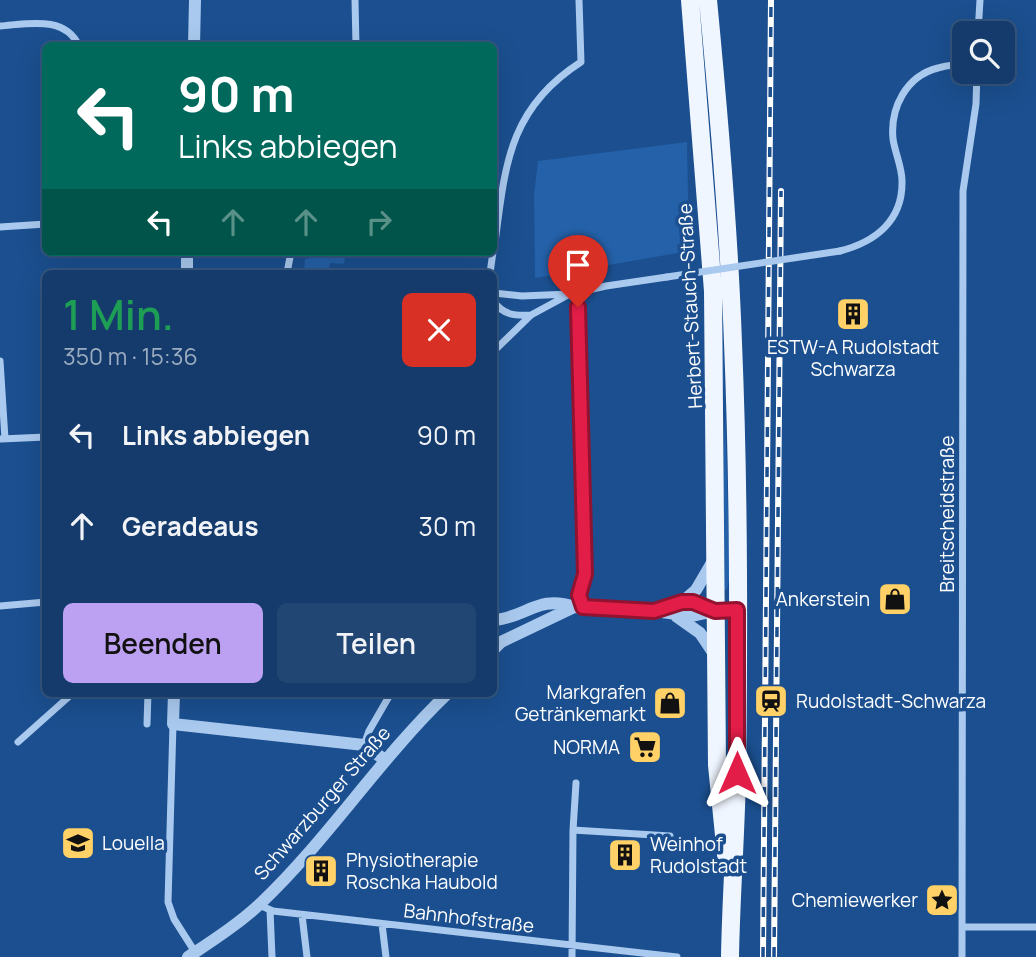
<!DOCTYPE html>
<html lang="de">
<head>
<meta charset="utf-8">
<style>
  body { margin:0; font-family:Manrope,sans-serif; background:#214673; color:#f1f3f6; height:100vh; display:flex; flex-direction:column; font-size:26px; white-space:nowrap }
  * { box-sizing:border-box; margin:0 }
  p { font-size:23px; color:#9dadc1 }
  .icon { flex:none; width:38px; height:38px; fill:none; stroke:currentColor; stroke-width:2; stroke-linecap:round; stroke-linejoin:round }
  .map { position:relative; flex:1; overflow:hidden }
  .details { position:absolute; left:42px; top:270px; width:455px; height:427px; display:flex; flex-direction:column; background:#143b6b; border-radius:10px; box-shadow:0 7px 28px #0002,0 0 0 2px #33557e }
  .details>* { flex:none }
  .top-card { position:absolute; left:42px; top:42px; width:455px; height:214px; border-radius:10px; box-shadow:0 7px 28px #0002,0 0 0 2px #33557e; background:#00695c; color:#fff; overflow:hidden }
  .controls { position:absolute; left:952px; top:21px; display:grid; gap:14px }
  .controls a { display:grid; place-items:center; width:63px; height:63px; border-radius:10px; background:#143b6b; box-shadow:0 7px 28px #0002,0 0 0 2px #33557e; font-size:35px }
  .pin { position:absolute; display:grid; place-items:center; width:60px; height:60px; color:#fff; margin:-72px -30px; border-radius:50% 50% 50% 0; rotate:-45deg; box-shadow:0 0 7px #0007 }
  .pin .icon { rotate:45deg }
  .me { position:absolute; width:77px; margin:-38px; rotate:0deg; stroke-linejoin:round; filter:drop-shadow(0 0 5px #0008) }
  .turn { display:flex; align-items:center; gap:24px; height:147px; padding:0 21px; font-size:32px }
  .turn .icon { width:91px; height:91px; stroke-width:2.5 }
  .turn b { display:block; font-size:49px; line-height:60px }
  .lanes { display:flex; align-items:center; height:66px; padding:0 21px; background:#0003; justify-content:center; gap:35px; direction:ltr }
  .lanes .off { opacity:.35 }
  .round { display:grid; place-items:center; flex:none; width:74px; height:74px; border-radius:10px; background:#214673 }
  .summary { display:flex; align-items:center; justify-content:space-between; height:119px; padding:0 21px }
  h1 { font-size:42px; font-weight:600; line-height:52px; color:#1e9e55 }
  .button { display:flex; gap:14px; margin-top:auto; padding:14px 21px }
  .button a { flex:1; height:80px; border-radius:10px; background:#bca0f2; color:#111; font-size:28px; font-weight:600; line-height:80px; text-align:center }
  .button a+a { background:#214673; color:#f1f3f6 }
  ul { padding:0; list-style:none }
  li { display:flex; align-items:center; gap:21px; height:91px; padding:0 21px }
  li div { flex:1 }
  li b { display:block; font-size:26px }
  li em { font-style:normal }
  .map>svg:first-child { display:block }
</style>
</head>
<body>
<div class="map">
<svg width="1036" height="957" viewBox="0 0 1036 957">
  <rect width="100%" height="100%" fill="#1b4f8f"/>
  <path fill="#2461a8" d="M 687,142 L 689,251 L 535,278 L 534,195 L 538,161 Z
    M 330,252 L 346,252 L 344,264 L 330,263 L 328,273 L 304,273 L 305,259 L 330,255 Z
    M 721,278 L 730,577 L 727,589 L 723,592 L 721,539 L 725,418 L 719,279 Z"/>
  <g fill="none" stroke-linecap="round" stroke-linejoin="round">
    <path stroke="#a9c9ee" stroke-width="7" d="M 355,0 L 356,46
      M 0,26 C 28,24 65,15 79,46
      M 978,33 L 980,0
      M 0,227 L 46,224
      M 494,250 C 505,170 506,110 581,62 L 579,0
      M 840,251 C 875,242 903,221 902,181 C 902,167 895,153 893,139 C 890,108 906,76 938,68 C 946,65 956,65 964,64
      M 287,273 L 291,252
      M 490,273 L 493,252
      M 494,293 L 522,296 L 570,294 L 606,286 L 667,277
      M 494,302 C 504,315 514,316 531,315
      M 578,307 L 585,574 L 579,595 L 583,607
      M 494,351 L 531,315 L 568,295
      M 0,361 L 5,439
      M 1,439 L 46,437
      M 0,606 L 46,602
      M 147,724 L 148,693
      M 173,724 L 168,902 L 174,919 L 195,952
      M 18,742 L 73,693
      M 364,745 L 369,731 L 391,693
      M 573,830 L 670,836
      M 259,905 L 273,911 L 677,957
      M 270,910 L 272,957
      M 302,915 L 307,957
      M 382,924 L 386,957
      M 963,927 L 1036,927
      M 572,957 L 573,830 L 576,783
      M 962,957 L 963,191 L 976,104 L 977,72"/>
    <path stroke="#a9c9ee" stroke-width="12" d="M 194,46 L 195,0
      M 187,273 L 187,252
      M 682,602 L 696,590 L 713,561
      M 654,611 L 692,616 L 715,611
      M 676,616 L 700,633 L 714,654
      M 494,620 C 525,618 539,594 574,607
      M 494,649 L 501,642 L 574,607 L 654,611 L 682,602 L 693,602 L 715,611
      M 174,693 L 173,724 L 364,745 L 385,760
      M 188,957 C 212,941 240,923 262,902 C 329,838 380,758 448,693"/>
    <path stroke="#f0f6ff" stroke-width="18" d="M 690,0 L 713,291 L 717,765 L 726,855
      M 708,0 C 719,114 729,229 733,343 C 739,486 739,629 737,772 C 736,834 731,895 730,957"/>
    <g stroke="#fff" stroke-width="6">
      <path id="rail" d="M 763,957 L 771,0
        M 774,957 L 781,191"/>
    </g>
    <use href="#rail" stroke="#1b4f8f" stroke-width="3.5" stroke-dasharray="10" stroke-linecap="butt"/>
    <path stroke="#a9c9ee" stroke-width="7" d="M 667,277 L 840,251"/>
  </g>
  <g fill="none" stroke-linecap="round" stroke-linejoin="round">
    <g stroke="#92132f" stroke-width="18">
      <path id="route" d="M 578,307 L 585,574 L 579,595 L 583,607 L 654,611 L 682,602 L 693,602 L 715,611 L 737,610 L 737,773"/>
    </g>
    <use href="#route" stroke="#e11d48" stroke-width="12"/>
  </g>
  <defs>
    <g id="building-square" transform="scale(1.75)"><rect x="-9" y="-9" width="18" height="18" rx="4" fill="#ffd166" stroke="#1b4f8f"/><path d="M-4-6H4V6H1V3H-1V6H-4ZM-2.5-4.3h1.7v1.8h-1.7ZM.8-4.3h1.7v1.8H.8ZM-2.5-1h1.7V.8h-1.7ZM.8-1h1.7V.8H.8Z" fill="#111"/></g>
    <g id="shop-square" transform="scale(1.75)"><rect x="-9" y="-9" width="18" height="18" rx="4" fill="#ffd166" stroke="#1b4f8f"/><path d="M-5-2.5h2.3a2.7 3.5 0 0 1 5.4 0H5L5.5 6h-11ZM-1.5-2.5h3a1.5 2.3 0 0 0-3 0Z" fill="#111"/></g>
    <g id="station-square" transform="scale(1.75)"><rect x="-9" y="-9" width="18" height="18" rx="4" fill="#ffd166" stroke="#1b4f8f"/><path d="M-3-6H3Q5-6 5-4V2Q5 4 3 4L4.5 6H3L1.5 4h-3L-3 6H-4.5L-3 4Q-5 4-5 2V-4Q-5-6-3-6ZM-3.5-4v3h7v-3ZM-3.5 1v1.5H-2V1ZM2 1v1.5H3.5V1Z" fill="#111"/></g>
    <g id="supermarket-square" transform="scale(1.75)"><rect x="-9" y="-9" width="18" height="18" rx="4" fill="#ffd166" stroke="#1b4f8f"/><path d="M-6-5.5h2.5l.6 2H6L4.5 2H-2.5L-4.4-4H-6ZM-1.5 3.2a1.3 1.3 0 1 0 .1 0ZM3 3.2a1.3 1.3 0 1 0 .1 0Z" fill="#111"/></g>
    <g id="school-square" transform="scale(1.75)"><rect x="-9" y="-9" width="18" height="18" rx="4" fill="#ffd166" stroke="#1b4f8f"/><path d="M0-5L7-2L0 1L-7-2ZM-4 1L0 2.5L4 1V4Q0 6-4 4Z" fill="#111"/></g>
    <g id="sight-square" transform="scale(1.75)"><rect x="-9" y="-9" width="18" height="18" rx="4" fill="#ffd166" stroke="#1b4f8f"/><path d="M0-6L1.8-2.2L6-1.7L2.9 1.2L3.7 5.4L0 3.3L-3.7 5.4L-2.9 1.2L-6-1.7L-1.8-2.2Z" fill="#111"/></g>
  </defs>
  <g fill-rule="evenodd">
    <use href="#building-square" x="853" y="314"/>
    <use href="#shop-square" x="895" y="599"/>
    <use href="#station-square" x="771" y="701"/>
    <use href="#shop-square" x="670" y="703"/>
    <use href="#supermarket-square" x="645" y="747"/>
    <use href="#school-square" x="78" y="843"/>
    <use href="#building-square" x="625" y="855"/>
    <use href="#building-square" x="321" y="871"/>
    <use href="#sight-square" x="942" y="900"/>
  </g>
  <g text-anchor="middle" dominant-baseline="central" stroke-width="7" stroke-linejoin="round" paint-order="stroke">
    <g font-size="19" fill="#fff" stroke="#1b4f8f">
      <text transform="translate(690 306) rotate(-93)">Herbert-Stauch-Straße</text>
      <text transform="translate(947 514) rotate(-90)">Breitscheidstraße</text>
      <text transform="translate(322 803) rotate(-49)">Schwarzburger Straße</text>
      <text transform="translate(469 918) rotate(7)">Bahnhofstraße</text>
    </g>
    <g font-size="19" fill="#fff" stroke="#1b4f8f" text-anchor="end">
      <text x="853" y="347" text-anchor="middle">ESTW-A Rudolstadt<tspan x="853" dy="22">Schwarza</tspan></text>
      <text x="870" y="599">Ankerstein</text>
      <text x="646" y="692">Markgrafen<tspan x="646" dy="22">Getränkemarkt</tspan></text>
      <text x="796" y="701" text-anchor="start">Rudolstadt-Schwarza</text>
      <text x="620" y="747">NORMA</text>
      <text x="102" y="843" text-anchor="start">Louella</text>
      <text x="650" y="844" text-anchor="start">Weinhof<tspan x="650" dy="22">Rudolstadt</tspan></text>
      <text x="346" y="860" text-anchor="start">Physiotherapie<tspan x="346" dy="22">Roschka Haubold</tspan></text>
      <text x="918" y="900">Chemiewerker</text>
    </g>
  </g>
</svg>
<div class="controls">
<a><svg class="icon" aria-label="search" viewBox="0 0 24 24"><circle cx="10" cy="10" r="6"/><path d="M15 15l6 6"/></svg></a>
</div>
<div class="pin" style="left:578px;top:307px;background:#d93025"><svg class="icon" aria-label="arrive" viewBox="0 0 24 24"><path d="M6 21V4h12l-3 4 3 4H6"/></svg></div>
<svg class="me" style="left:737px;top:773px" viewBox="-20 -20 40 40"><path d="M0-17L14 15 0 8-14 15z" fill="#e11d48" stroke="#fff" stroke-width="4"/></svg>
<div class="top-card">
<div class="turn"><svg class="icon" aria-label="left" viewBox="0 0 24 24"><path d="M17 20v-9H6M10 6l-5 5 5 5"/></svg><div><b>90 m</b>Links abbiegen</div></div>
<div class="lanes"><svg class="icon" aria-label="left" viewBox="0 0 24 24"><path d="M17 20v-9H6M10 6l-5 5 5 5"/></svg><svg class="icon off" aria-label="ahead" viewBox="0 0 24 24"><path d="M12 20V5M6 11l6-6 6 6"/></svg><svg class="icon off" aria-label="ahead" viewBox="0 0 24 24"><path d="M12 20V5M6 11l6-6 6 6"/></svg><svg class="icon off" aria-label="right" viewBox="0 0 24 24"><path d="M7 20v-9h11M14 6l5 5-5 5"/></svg></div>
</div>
<section class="details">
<div class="summary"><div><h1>1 Min.</h1><p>350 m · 15:36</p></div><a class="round" style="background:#d93025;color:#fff"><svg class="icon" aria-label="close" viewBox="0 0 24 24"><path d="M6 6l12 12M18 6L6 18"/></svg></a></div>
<ul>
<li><svg class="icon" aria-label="left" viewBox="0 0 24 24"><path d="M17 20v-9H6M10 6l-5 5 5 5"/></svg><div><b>Links abbiegen</b></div><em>90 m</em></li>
<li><svg class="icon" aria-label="ahead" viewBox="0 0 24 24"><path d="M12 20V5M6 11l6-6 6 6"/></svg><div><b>Geradeaus</b></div><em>30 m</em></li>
</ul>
<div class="button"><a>Beenden</a><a>Teilen</a></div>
</section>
</div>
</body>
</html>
